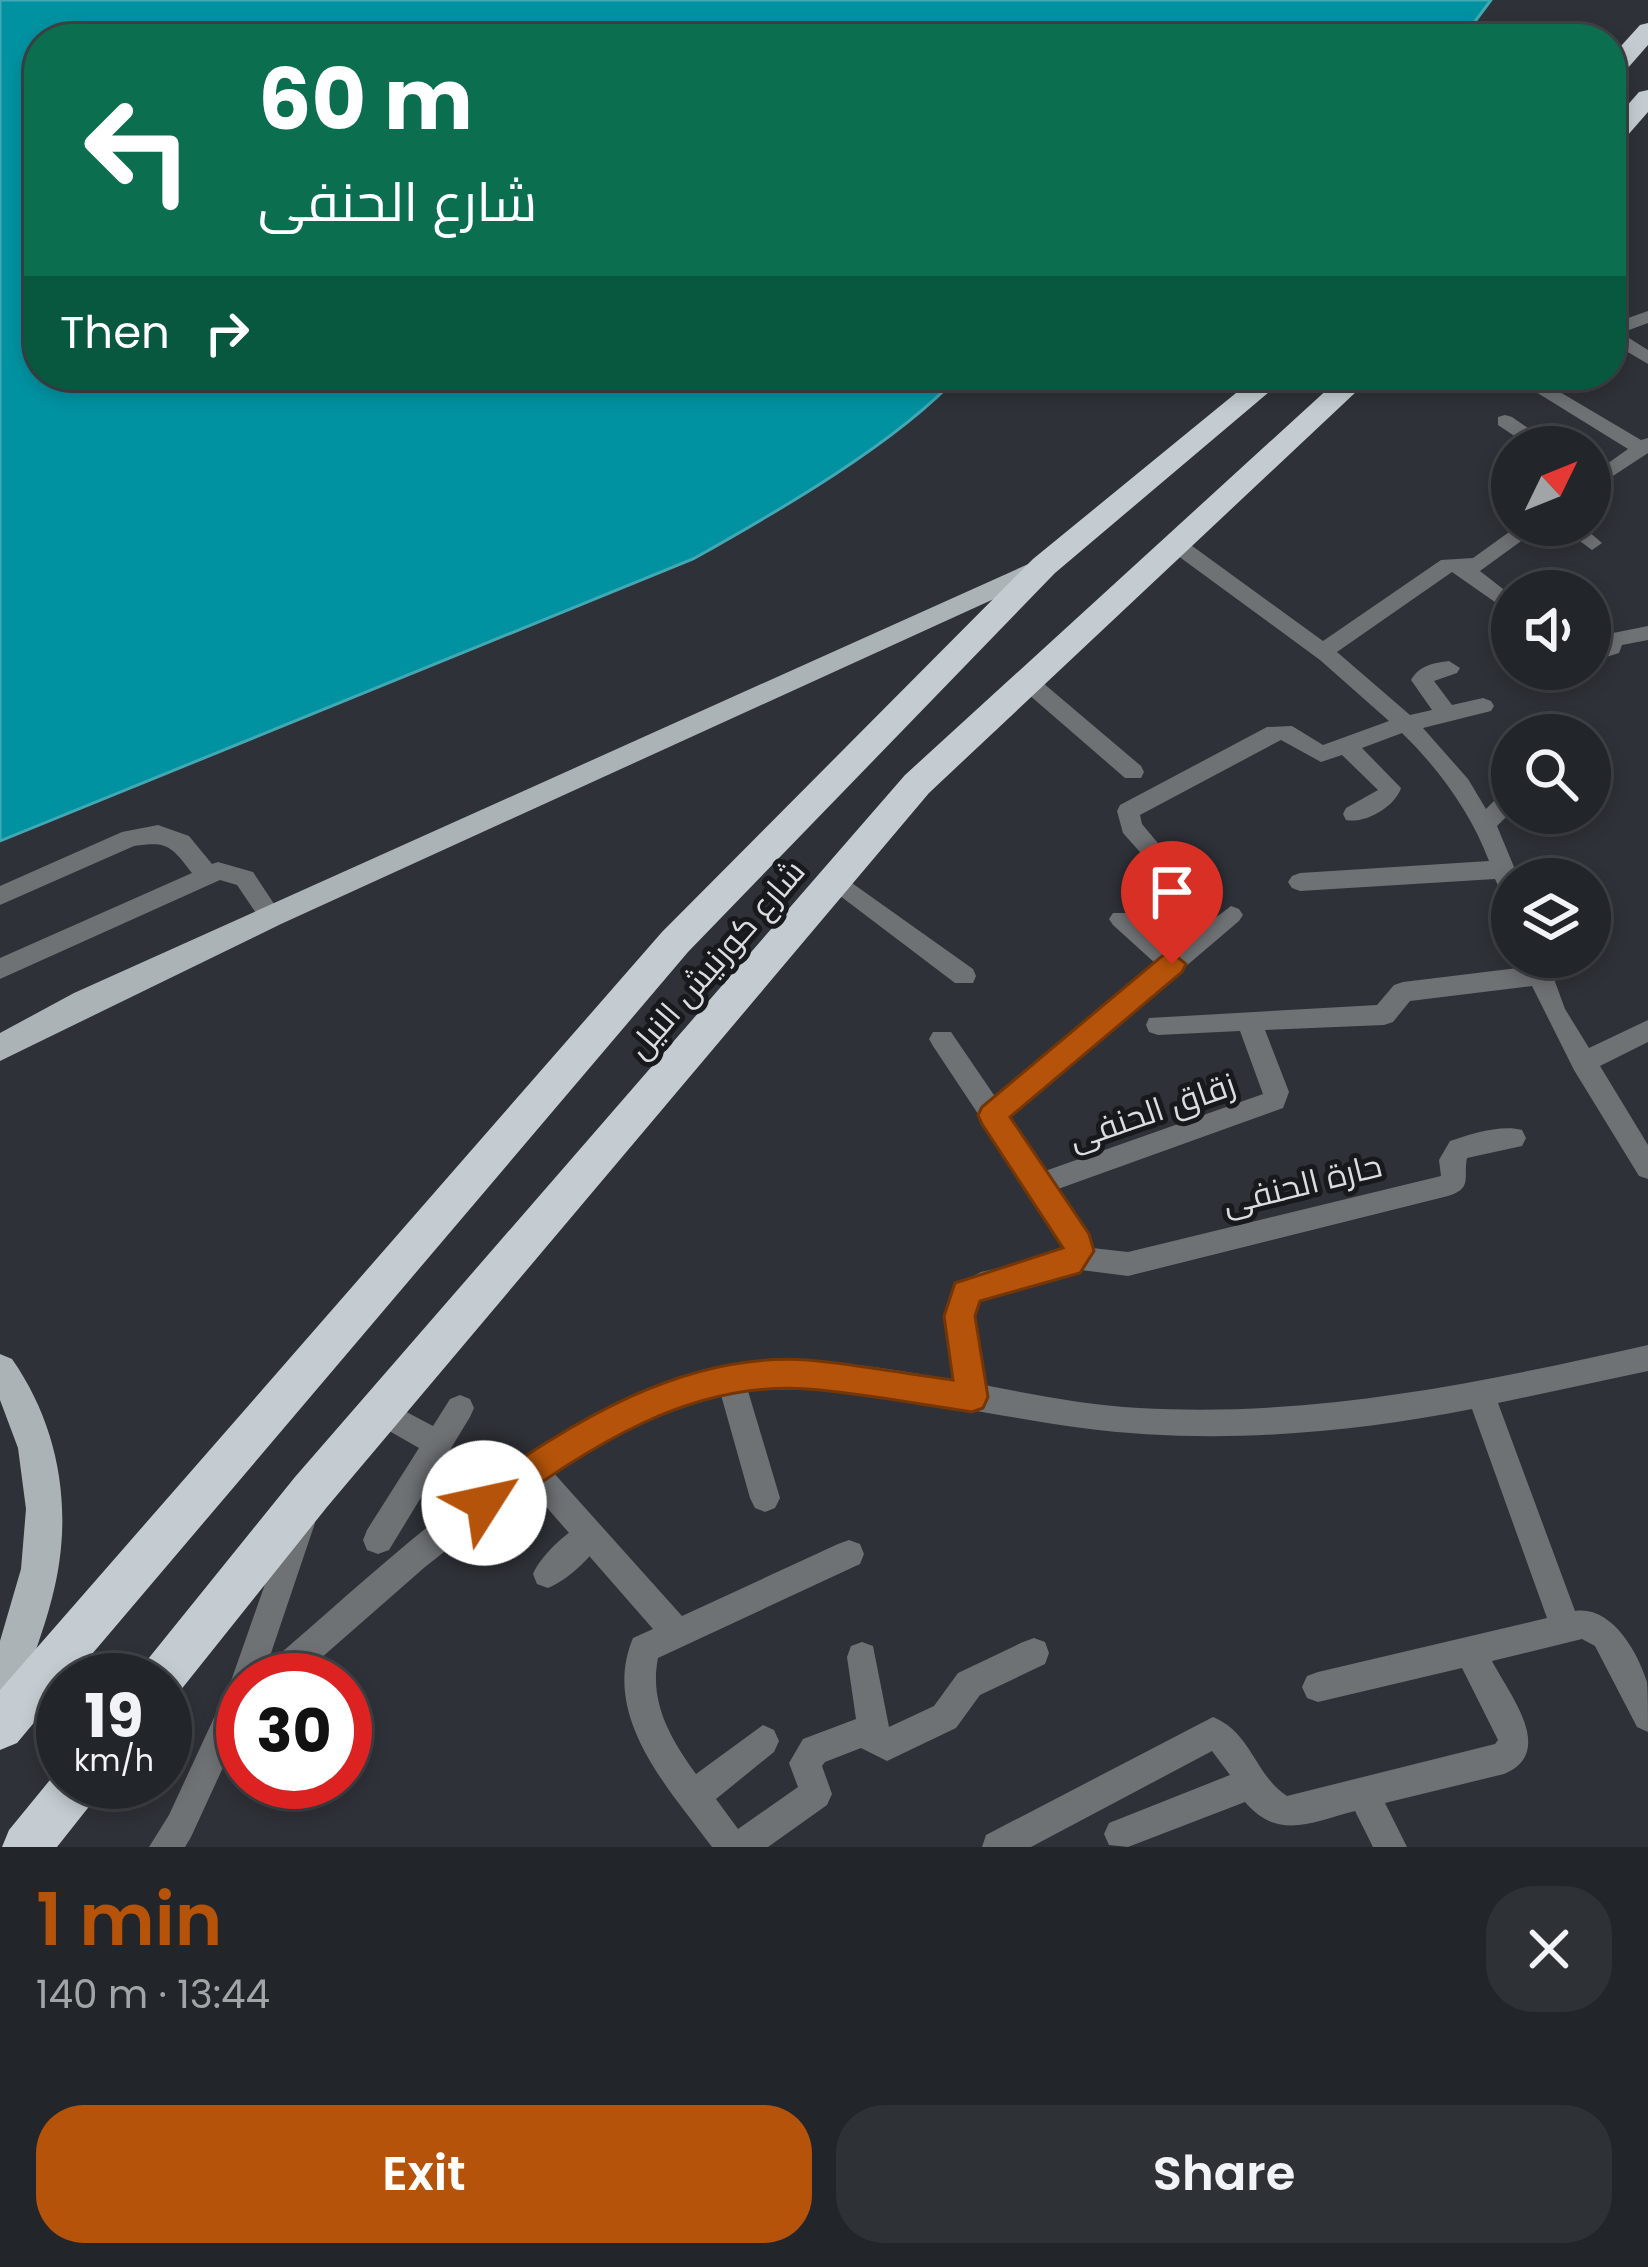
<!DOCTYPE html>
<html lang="en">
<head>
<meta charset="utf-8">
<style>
  body { margin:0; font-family:Poppins,Cairo,sans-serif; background:#2e3135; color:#f1f3f6; height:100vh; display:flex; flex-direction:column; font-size:45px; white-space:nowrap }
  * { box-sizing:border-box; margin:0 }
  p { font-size:39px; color:#a2a5a8 }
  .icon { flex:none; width:66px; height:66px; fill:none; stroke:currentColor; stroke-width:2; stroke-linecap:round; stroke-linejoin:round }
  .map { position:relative; height:1847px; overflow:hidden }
  .panel { display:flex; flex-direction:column; background:#222529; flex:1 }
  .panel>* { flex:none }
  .banner { position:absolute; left:24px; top:24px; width:1602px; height:366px; border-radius:48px; box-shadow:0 6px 18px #0003,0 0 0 3px #3f4246; background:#0b6e4f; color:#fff; overflow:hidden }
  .needle { width:78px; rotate:47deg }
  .controls { position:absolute; left:1491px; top:426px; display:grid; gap:24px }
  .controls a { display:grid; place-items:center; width:120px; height:120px; border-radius:50%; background:#222529; box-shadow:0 6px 18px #0003,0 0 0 3px #3f4246; font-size:60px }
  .speed { position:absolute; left:36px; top:1653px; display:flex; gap:24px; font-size:60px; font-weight:700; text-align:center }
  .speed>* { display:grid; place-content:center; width:156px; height:156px; border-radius:50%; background:#222529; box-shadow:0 6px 18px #0003,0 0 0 3px #3f4246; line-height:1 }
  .speed small { font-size:30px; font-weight:400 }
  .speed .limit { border:18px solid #d22; background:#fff; color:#111 }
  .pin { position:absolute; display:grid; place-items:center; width:102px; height:102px; color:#fff; margin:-123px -51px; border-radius:50% 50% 50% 0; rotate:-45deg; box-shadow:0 0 12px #0007 }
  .pin .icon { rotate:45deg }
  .me { position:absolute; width:132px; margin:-66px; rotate:55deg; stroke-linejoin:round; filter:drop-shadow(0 0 9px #0008) }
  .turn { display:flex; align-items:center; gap:42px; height:252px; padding:0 36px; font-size:54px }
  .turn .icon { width:156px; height:156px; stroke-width:2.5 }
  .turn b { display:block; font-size:84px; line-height:102px }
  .then { display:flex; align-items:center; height:114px; padding:0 36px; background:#0003; gap:24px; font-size:45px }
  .round { display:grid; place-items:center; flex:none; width:126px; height:126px; border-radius:48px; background:#2e3135 }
  .headline { display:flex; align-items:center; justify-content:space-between; height:204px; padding:0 36px }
  h1 { font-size:72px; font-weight:600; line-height:90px; color:#b45309 }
  .action { display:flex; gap:24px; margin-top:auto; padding:24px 36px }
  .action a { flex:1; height:138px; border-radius:48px; background:#b45309; color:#fff; font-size:48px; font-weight:600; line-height:138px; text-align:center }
  .action a+a { background:#2e3135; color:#f1f3f6 }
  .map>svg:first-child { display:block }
</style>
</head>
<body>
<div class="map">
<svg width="1648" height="1847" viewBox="0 0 1648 1847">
  <rect width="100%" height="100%" fill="#2e3137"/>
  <path fill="#0092a1" stroke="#41a8b4" stroke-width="3" d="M 0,0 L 1491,0 L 1462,39 L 39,39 L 39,375 L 959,375 C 897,443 775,513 693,559 L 0,841 Z"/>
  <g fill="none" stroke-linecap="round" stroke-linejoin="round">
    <path fill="#6f7274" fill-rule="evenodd" d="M 158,825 L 189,836 L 212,864 L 218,862 L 253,872 L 282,916 L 278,922 L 262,922 L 237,885 L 220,880 L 0,979 L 0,958 L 192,873 C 171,846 168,841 134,846 L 0,905 L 0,886 L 122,832 Z
      M 460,1395 L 470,1399 L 474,1408 L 470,1417 L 389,1550 L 378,1554 L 367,1550 L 363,1540 L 367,1530 L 419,1448 L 370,1420 L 366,1411 L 370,1402 L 380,1398 L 433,1426 L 450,1399 Z
      M 589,1521 L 599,1525 L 604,1535 C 595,1555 568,1580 548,1588 L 537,1584 L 533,1574 C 542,1554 569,1529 589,1521 Z"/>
    <path fill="#6f7274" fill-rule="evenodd" d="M 1648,311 L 1648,323 L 1621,333 L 1648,350 L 1648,364 L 1611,342 L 1611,324 Z
      M 1543,382 L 1641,440 L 1648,438 L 1648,453 L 1590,491 L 1590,476 L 1628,449 L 1536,392 L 1536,384 Z
      M 1505,415 L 1512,417 L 1555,447 L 1531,447 L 1498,425 L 1498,417 Z
      M 1519,525 L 1543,525 L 1480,571 L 1512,596 L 1512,614 L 1452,572 L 1337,652 L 1410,715 L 1432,710 L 1411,680 C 1420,665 1433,663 1449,661 L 1460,668 L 1457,673 L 1434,681 L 1452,705 L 1483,698 L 1491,701 L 1494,706 L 1491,711 L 1423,728 L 1468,779 L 1486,809 L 1504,791 L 1512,789 L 1512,811 L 1497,826 L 1519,879 L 1512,879 L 1512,901 L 1504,898 L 1495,879 L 1300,891 L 1292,888 L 1288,882 L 1292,876 L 1300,873 L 1489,861 C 1471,813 1439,769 1402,733 L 1362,748 L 1401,788 C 1395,807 1365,824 1346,820 L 1343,814 L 1346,808 L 1378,790 L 1342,755 L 1321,762 L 1281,740 L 1140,815 L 1142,824 L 1167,854 L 1163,860 L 1147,860 L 1123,833 L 1117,811 L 1120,805 L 1267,727 L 1292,726 L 1323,745 L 1389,721 L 1320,660 L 1170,550 L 1170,540 L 1184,540 L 1323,641 L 1441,560 L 1473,558 Z
      M 1558,525 L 1581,525 L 1602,543 L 1592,550 Z
      M 1648,626 L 1648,640 L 1622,645 L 1619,653 L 1590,662 L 1590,647 L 1600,644 L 1603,635 Z
      M 1028,674 L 1036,677 L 1141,766 L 1144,772 L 1141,778 L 1125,778 L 1020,687 L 1017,682 L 1020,677 Z
      M 835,871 L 973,969 L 976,976 L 973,983 L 955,983 L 827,886 L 823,880 Z
      M 1231,906 L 1239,909 L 1243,915 L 1239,921 L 1009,1117 L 1045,1171 L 1263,1094 L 1240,1031 L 1158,1035 L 1149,1032 L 1146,1025 L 1149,1018 L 1377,1005 L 1394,985 L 1403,982 L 1526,967 L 1522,957 L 1546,957 L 1565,1009 L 1589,1048 L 1648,1020 L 1648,1042 L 1600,1066 L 1648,1145 L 1648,1179 L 1639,1176 L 1574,1070 L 1532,986 L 1410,1001 L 1393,1022 L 1384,1025 L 1265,1030 L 1289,1092 L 1283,1108 L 1058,1189 L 1089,1235 L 1092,1248 L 1128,1252 L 1441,1176 L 1439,1160 L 1450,1141 C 1470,1134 1502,1124 1522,1130 L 1526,1138 L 1522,1146 L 1467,1158 C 1463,1178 1473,1188 1448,1196 L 1128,1276 L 1081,1270 L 987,1295 L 978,1300 L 974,1316 L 984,1385 C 1035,1395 1087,1405 1139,1408 C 1312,1418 1480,1383 1648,1345 L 1648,1371 L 1498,1403 L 1575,1611 C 1612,1606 1637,1651 1647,1682 C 1648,1696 1648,1716 1648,1732 L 1637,1727 L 1595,1646 L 1582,1639 L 1492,1661 C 1509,1694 1557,1752 1504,1774 L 1385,1803 L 1407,1847 L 1373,1847 L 1355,1811 C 1312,1822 1278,1841 1245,1802 L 1128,1847 L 1109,1845 L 1104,1834 L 1109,1823 L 1230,1775 L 1212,1751 L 1031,1847 L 982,1847 L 986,1835 L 1213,1717 C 1252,1733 1254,1774 1287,1796 L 1495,1744 L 1498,1740 L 1462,1668 L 1318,1702 L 1307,1698 L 1302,1687 L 1307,1676 L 1318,1672 L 1547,1618 L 1472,1409 C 1344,1434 1211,1445 1082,1428 C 969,1413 862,1382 748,1391 L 780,1498 L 775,1508 L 765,1512 L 755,1508 L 750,1498 L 721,1395 C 659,1410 604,1436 552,1471 L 682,1616 L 838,1544 L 849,1540 L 860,1544 L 864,1554 L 860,1564 L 658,1658 C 649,1703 671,1739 696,1774 L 763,1725 L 774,1730 L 779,1741 L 774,1752 L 716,1799 L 738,1829 L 798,1787 L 789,1763 L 803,1739 L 856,1719 L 847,1657 L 851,1646 L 862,1642 L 873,1646 L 889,1727 L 934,1706 L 958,1673 L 1023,1642 L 1034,1638 L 1045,1642 L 1049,1653 L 1045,1664 L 980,1695 L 956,1728 L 887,1761 L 861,1748 L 825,1762 L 822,1766 L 832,1794 L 827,1805 L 768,1847 L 712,1847 C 669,1789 600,1716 633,1638 L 653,1629 L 528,1486 L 425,1567 L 296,1680 L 243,1680 L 243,1724 L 191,1837 L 185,1847 L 149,1847 L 169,1815 L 231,1681 L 290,1513 L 300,1509 L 310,1513 L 315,1523 L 267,1665 C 404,1548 545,1404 729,1367 C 802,1352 883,1368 955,1380 L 946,1316 L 956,1285 L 981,1272 L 1061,1254 L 1065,1245 L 933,1046 L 929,1039 L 933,1032 L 951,1032 L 996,1098 L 1156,964 L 1113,925 L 1109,919 L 1113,913 L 1129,913 L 1173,950 Z"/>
    <path fill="#acb3b7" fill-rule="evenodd" d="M 1044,557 L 1053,560 L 1057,566 L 1053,572 L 281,924 L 0,1061 L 0,1033 L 74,993 Z
      M 0,1354 L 12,1359 C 61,1429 74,1515 52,1598 C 43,1634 28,1668 20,1704 L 14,1718 L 0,1723 L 0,1641 L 21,1569 L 26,1509 L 18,1448 L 0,1400 Z"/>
    <path fill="#c4ccd1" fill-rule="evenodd" d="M 1648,23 L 1648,45 L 1620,77 L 1611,79 L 1611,57 L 1640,25 Z
      M 1648,90 L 1648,112 L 1620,144 L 1611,147 L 1611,124 L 1639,92 Z
      M 1258,375 L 1289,375 L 1055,573 L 688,952 L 70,1680 L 63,1680 L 63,1688 L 17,1743 L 0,1750 L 0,1690 L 662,932 L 1033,559 Z
      M 1343,375 L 1374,375 L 929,793 L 327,1507 L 176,1696 L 165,1701 L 165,1680 L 137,1680 L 144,1664 L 295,1477 L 905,775 Z
      M 63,1764 L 63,1782 L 102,1782 L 95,1799 L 57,1847 L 2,1847 L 9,1830 Z"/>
  </g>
  <path fill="#b45309" stroke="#753606" stroke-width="3" d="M 1172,953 L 1186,964 L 1182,972 L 1010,1117 L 1089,1234 L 1094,1251 L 1080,1273 L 980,1301 L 975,1316 L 988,1397 L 983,1408 L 972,1412 C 917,1404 862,1393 807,1389 C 687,1381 589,1448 496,1514 L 484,1518 L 472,1514 L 467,1503 L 472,1492 C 570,1424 682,1351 808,1360 C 856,1364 905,1374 953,1380 L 944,1316 L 955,1283 L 1063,1248 L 982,1124 L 978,1115 L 982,1107 L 1162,956 Z"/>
  <g text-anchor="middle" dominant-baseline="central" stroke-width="10" stroke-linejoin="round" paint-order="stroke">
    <g font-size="33" fill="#dadce0" stroke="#17191c">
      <text transform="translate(716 959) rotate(-49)">شارع كورنيش النيل</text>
      <text transform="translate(1152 1111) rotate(-19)">زقاق الحنفى</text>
      <text transform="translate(1302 1184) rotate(-14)">حارة الحنفى</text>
    </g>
  </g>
</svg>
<div class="controls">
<a><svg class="needle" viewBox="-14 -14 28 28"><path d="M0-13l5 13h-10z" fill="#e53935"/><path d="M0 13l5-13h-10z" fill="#a2a5a8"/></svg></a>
<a><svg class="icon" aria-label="sound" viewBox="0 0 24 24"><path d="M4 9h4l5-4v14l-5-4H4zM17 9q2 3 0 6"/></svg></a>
<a><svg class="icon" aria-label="search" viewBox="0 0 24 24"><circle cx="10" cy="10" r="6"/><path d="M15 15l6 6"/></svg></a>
<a><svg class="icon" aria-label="layers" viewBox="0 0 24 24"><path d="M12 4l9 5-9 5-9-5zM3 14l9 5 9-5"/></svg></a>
</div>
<div class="speed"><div>19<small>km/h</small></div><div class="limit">30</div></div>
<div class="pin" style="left:1172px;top:964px;background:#d93025"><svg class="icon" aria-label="arrive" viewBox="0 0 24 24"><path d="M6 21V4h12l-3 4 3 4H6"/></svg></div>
<svg class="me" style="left:484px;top:1503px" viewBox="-20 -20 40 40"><circle r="19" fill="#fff"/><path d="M0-13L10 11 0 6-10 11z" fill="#b45309"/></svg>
<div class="banner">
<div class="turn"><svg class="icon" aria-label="left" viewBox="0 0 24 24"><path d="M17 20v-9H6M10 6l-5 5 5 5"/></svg><div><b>60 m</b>شارع الحنفى</div></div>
<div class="then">Then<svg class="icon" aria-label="right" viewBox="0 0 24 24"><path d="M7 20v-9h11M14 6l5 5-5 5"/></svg></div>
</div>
</div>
<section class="panel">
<div class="headline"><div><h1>1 min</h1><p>140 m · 13:44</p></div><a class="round"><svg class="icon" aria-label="close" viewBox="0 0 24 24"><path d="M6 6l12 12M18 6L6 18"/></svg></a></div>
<div class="action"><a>Exit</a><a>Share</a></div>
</section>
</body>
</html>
